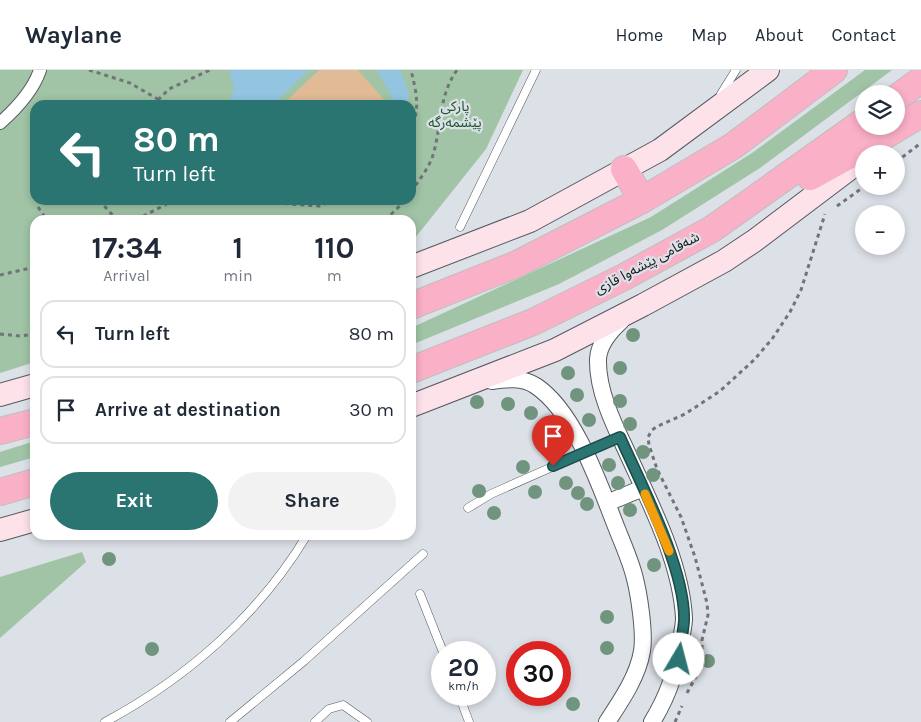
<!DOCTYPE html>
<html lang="en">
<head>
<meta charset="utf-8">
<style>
  body { margin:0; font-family:Karla,"Noto Sans Arabic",sans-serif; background:#f2f2f3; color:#1f2937; height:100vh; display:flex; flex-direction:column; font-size:19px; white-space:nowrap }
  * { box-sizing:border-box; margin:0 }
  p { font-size:16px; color:#747a83 }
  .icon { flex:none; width:28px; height:28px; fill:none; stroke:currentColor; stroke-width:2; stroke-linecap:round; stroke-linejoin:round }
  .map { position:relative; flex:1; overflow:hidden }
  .drawer { position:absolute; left:30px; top:145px; width:386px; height:325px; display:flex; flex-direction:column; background:#fff; border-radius:15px; box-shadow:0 2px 8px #0003 }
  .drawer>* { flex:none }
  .banner { position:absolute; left:30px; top:30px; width:386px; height:105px; border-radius:15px; box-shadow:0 2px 8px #0003; background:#2a7471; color:#fff; overflow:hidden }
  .fabs { position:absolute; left:855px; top:15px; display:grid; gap:10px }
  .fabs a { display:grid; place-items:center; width:50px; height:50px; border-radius:50%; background:#fff; box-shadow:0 2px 8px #0003; font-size:25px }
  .speed { position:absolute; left:431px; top:571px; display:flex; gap:10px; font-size:25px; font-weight:700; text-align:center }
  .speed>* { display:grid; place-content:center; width:65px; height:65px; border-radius:50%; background:#fff; box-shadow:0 2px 8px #0003; line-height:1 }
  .speed small { font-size:12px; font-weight:400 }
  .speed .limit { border:8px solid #d22; background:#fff; color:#111 }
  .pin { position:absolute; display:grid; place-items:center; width:42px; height:42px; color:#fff; margin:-51px -21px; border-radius:50% 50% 50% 0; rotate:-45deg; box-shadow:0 0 5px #0007 }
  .pin .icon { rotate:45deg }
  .me { position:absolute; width:55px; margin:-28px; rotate:8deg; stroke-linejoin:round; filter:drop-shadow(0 0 4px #0008) }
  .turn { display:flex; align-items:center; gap:18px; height:105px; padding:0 20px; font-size:22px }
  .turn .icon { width:65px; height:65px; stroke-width:2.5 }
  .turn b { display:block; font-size:35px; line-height:42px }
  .eta { display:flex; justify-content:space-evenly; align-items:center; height:85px; text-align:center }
  .eta b { font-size:30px; font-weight:700; line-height:35px }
  .cta { display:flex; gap:10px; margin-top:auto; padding:10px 20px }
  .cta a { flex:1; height:58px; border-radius:30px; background:#2a7471; color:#fff; font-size:20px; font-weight:700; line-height:58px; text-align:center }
  .cta a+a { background:#f2f2f3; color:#1f2937 }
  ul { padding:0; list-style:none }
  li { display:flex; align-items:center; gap:15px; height:68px; margin:0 10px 8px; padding:0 10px; border:2px solid #e0e1e3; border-radius:15px }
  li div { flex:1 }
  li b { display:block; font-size:19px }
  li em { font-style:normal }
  header { display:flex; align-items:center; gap:30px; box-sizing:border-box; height:70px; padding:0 25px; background:#fff; border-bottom:1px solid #e0e1e3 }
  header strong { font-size:24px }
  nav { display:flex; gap:28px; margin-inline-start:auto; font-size:18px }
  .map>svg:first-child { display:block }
</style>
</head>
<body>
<header>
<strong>Waylane</strong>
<nav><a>Home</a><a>Map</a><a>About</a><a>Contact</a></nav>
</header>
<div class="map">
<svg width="921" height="652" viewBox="0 0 921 652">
  <rect width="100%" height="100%" fill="#dce0e7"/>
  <path fill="#a0c4a5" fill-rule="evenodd" d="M 0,0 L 523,0 L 486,79 L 411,173 L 411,150 L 35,150 L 35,292 L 0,303 ZM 35,35 L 411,35 L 411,130 L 35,130 Z
    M 865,0 L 892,0 L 760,98 L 662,160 L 559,214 L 411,275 L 411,258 L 651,147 L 752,83 Z
    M 35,371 L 35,387 L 0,397 L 0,382 Z
    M 82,482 L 86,492 L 0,568 L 0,507 Z"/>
  <path fill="#93c5e0" d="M 229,0 L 309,0 L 273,35 L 228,35 L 234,18 Z
    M 377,0 L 400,0 L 408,20 L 408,35 L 393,35 L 393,29 Z"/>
  <path fill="#e1ba96" d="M 319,0 L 358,0 L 387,33 L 385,35 L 282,35 Z"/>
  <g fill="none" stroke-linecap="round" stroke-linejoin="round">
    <g stroke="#55595f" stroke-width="9">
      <path id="service" d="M 721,24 L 736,0
        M 460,157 L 536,0
        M 468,438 L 491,424 L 620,367
        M 420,524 L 443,582
        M 459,625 L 469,652
        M 105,652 C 187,608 259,545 307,465
        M 230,652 L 304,591 L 423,484
        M 315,652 L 329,639 L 343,635 L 367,652"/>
    </g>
    <g stroke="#55595f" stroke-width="14">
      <path id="pedestrian" d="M 0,53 C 17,38 33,21 40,0"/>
    </g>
    <g stroke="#55595f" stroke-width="18">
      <path id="minor" d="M 621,251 C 610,261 599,273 598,289 C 597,319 613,353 626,380 C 649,431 681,491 684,548 C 684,555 682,563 681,570 C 677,601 668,626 652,652
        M 492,311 C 506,309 523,307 536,316 C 575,342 600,416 617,459 C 623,474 630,490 634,505 C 639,523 645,563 642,581 C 638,606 621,631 607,652
        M 607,433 L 643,418"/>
    </g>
    <g stroke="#55595f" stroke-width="24">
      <path id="secondary" d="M 411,197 L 530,151 L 660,80 L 768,0
        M 0,325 L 35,315
        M 411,336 L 555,280 L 643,235 L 724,191 L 754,171 L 864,88
        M 0,460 L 35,450"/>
    </g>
    <g stroke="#bebfbf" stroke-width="28">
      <path id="trunk" d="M 896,28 L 921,10
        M 624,99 L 642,130
        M 810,107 L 886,65 L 921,44
        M 411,236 L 517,194 L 642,130 L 733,76 L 834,0
        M 411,300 L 533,252 L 624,207 L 712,159 L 864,51
        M 0,361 L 35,352
        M 0,422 L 35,412"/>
    </g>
    <path stroke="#717479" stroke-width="3" stroke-dasharray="4 4" stroke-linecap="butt" d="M 89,0 L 130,13 L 168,35
      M 158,30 L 169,19 L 210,0
      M 411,62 C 420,37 417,25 411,0
      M 896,92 L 921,73
      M 411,122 C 419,110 429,98 433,85 C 442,55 438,27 457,0
      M 99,130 L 117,150
      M 269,130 L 276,133 L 319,136 L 336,130
      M 837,136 L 865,116
      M 38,137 L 47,150
      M 136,150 L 174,130
      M 385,150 L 406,130
      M 0,205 L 35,197
      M 0,264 L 20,266 L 35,264
      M 687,623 L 702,596 L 702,570 L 708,545 L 707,533 L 695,487 L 681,447 L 657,399 L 649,375 L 648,367 L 652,360 L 658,356 L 685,344 L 720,321 L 754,290 L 772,269 L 790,242 L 801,220 L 825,144
      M 675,652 L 682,636"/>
    <use href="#service" stroke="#fff" stroke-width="8"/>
    <use href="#pedestrian" stroke="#fff" stroke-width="12"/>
    <use href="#minor" stroke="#fff" stroke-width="16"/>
    <use href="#secondary" stroke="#fde2ea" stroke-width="22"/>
    <use href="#trunk" stroke="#fab0c7" stroke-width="26"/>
  </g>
  <g fill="#70947e">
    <circle cx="633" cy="265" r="7"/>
    <circle cx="620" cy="298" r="7"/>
    <circle cx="568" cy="303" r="7"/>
    <circle cx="577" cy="325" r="7"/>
    <circle cx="620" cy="331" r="7"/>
    <circle cx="477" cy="332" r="7"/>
    <circle cx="508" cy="334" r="7"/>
    <circle cx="531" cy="343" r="7"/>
    <circle cx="589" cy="350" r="7"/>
    <circle cx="630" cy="354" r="7"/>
    <circle cx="549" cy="356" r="7"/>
    <circle cx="559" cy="373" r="7"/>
    <circle cx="643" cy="382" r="7"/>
    <circle cx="609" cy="395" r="7"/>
    <circle cx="523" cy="397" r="7"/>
    <circle cx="653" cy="405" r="7"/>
    <circle cx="566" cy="413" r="7"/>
    <circle cx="618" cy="413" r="7"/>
    <circle cx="479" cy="421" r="7"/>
    <circle cx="535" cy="422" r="7"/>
    <circle cx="578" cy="423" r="7"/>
    <circle cx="587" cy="434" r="7"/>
    <circle cx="630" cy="440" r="7"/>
    <circle cx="494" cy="443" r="7"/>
    <circle cx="109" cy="489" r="7"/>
    <circle cx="654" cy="495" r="7"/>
    <circle cx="607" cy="547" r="7"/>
    <circle cx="607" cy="578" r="7"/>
    <circle cx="152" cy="579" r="7"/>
    <circle cx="708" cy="591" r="7"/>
    <circle cx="573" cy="634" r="7"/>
  </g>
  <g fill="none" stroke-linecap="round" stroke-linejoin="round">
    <g stroke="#1b4b49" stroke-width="12">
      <path id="route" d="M 553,396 L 620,367 C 641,414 686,500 684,551 C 683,563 680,576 679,589"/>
    </g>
    <use href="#route" stroke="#2a7471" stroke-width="9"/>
    <path stroke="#f59e0b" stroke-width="9" d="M 645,424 L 669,481"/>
  </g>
  <g text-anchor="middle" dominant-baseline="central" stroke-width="4.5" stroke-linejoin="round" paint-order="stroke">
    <g font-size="14" fill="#175529" stroke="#dce0e7">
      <text x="455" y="36">پارکی<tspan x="455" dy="16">پێشمەرگە</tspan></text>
    </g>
    <g font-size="14" fill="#18191c" stroke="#dce0e7">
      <text transform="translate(647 193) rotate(-28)">شەقامی پێشەوا قازی</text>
    </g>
  </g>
</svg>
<div class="fabs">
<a><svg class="icon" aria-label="layers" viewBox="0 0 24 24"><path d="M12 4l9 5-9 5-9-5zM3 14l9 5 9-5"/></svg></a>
<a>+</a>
<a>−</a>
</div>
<div class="speed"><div>20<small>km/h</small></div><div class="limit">30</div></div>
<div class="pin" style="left:553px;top:396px;background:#d93025"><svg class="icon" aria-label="arrive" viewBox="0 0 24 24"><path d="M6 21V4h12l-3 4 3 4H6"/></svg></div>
<svg class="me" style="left:679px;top:589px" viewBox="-20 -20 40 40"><circle r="19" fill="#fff"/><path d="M0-13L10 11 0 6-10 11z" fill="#2a7471"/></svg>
<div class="banner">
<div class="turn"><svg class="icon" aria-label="left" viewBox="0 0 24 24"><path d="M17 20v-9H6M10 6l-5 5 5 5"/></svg><div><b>80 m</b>Turn left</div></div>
</div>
<section class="drawer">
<div class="eta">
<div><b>17:34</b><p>Arrival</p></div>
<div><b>1</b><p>min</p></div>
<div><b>110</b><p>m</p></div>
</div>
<ul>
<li><svg class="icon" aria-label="left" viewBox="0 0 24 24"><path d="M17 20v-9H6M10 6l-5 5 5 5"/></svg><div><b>Turn left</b></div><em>80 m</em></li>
<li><svg class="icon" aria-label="arrive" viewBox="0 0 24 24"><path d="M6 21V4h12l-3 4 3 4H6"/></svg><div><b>Arrive at destination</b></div><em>30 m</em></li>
</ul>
<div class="cta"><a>Exit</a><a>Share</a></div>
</section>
</div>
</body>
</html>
